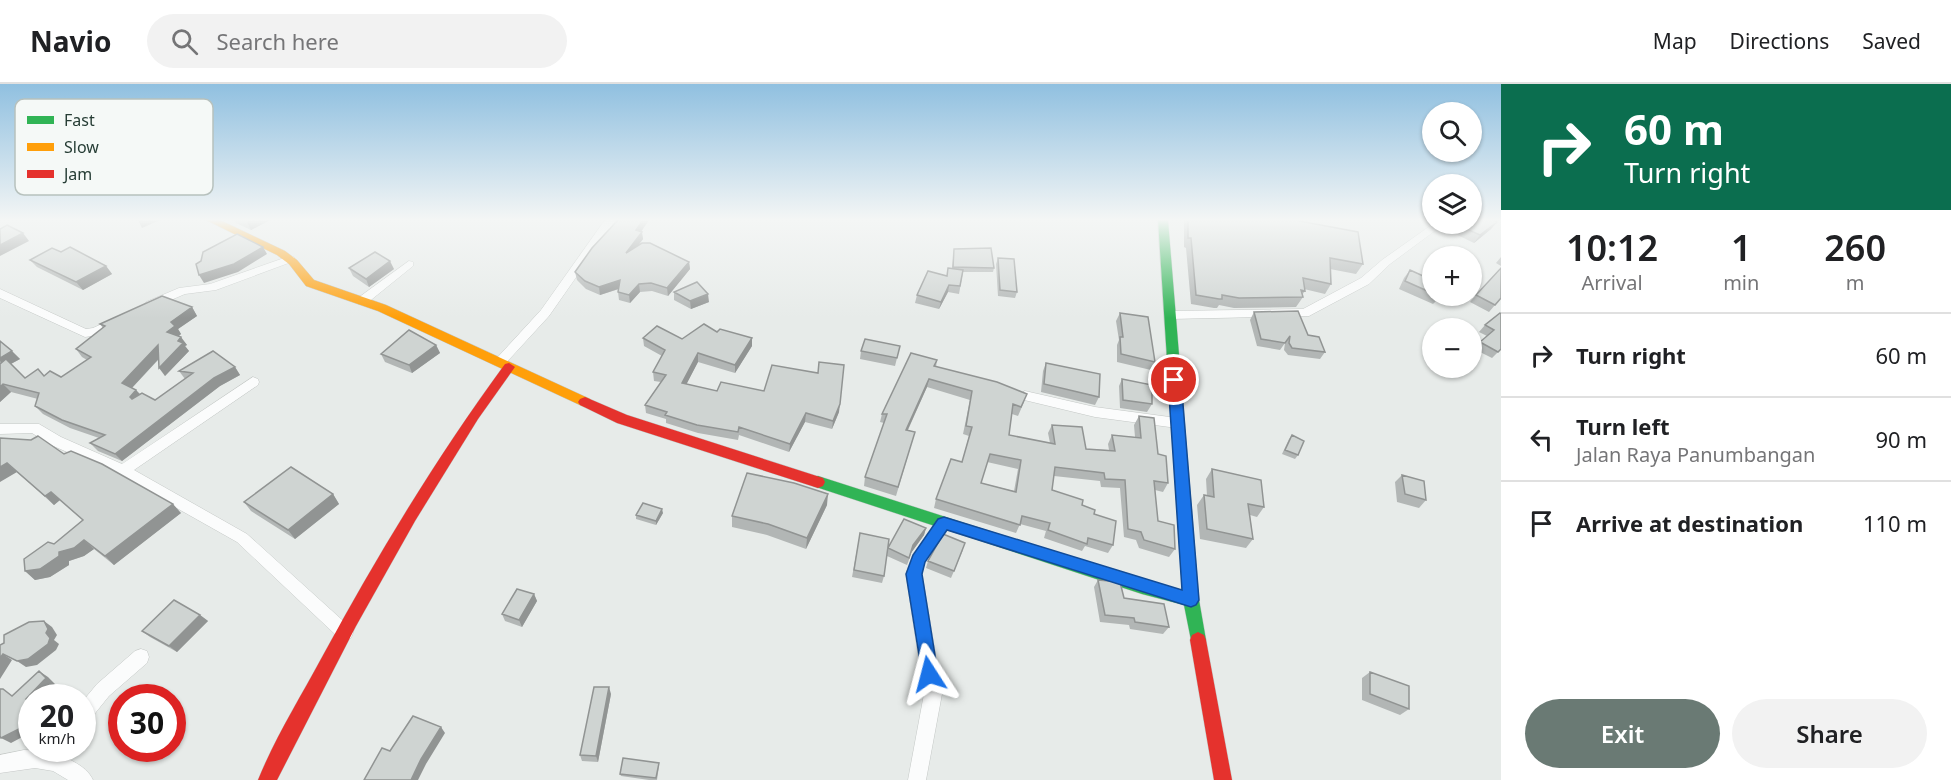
<!DOCTYPE html>
<html lang="en">
<head>
<meta charset="utf-8">
<style>
  body { margin:0; font-family:"Noto Sans",sans-serif; background:#f2f2f2; color:#202124; height:100vh; display:flex; flex-direction:column; font-size:22px; white-space:nowrap }
  * { box-sizing:border-box; margin:0 }
  p { font-size:20px; color:#757577 }
  .icon { flex:none; width:33px; height:33px; fill:none; stroke:currentColor; stroke-width:2; stroke-linecap:round; stroke-linejoin:round }
  .map { position:relative; flex:1; overflow:hidden }
  .sheet { display:flex; flex-direction:column; background:#fff; width:450px }
  .sheet>* { flex:none }
  .hud { background:#0b6e4f; color:#fff; overflow:hidden }
  .tools { position:absolute; left:1422px; top:18px; display:grid; gap:12px }
  .tools a { display:grid; place-items:center; width:60px; height:60px; border-radius:50%; background:#fff; box-shadow:0 2px 4px #0004; font-size:30px }
  .speed { position:absolute; left:18px; top:600px; display:flex; gap:12px; font-size:30px; font-weight:700; text-align:center }
  .speed>* { display:grid; place-content:center; width:78px; height:78px; border-radius:50%; background:#fff; box-shadow:0 2px 4px #0004; line-height:1 }
  .speed small { font-size:15px; font-weight:400 }
  .speed .limit { border:9px solid #d22; background:#fff; color:#111 }
  .pin { position:absolute; display:grid; place-items:center; width:51px; height:51px; color:#fff; margin:-26px; border:3px solid #fff; border-radius:50%; box-shadow:0 2px 6px #0007 }
  .me { position:absolute; width:66px; margin:-33px; rotate:351deg; stroke-linejoin:round; filter:drop-shadow(0 0 4px #0008) }
  .turn { display:flex; align-items:center; gap:21px; height:126px; padding:0 24px; font-size:27px }
  .turn .icon { width:78px; height:78px; stroke-width:2.5 }
  .turn b { display:block; font-size:42px; line-height:51px }
  .eta { display:flex; justify-content:space-evenly; align-items:center; height:102px; text-align:center }
  .eta b { font-size:36px; font-weight:600; line-height:42px }
  .action { display:flex; gap:12px; margin-top:auto; padding:12px 24px }
  .action a { flex:1; height:69px; border-radius:36px; background:#6a7a74; color:#fff; font-size:24px; font-weight:600; line-height:69px; text-align:center }
  .action a+a { background:#f2f2f2; color:#202124 }
  ul { padding:0; list-style:none }
  li { display:flex; align-items:center; gap:18px; height:84px; padding:0 24px; border-top:2px solid #e0e0e0 }
  li div { flex:1 }
  li b { display:block; font-size:22px }
  li em { font-style:normal }
  header { display:flex; align-items:center; gap:36px; box-sizing:border-box; height:84px; padding:0 30px; background:#fff; border-bottom:2px solid #e0e0e0 }
  header strong { font-size:28px }
  nav { display:flex; gap:33px; margin-inline-start:auto; font-size:21px }
  .search { width:420px; height:54px; background:#f2f2f2; display:flex; align-items:center; gap:15px; box-sizing:border-box; padding:0 21px; border-radius:33px; color:#757577; font-size:22px }
  main { display:flex; flex:1; min-height:0 }
  .map>svg:first-child { display:block }
</style>
</head>
<body>
<header>
<strong>Navio</strong>
<div class="search"><svg class="icon" aria-label="search" viewBox="0 0 24 24"><circle cx="10" cy="10" r="6"/><path d="M15 15l6 6"/></svg>Search here</div>
<nav><a>Map</a><a>Directions</a><a>Saved</a></nav>
</header>
<main>
<div class="map">
<svg width="1501" height="696" viewBox="0 0 1501 696">
  <rect width="100%" height="100%" fill="#e7ebe9"/>
  <g fill="none" stroke-linecap="round" stroke-linejoin="round">
    <g stroke="#c4c8c6" stroke-width="1">
      <path id="street" d="M 605,136 L 616,136 L 549,232 L 504,281 L 496,281 L 494,278 L 496,275 L 541,226 Z
        M 1433,140 L 1444,140 L 1390,180 L 1369,200 L 1309,232 L 1170,235 L 1164,231 L 1170,227 L 1303,225 L 1361,194 L 1382,176 Z
        M 290,172 L 294,173 L 294,177 L 216,206 L 185,210 L 150,225 L 144,221 L 146,218 L 179,204 L 210,200 Z
        M 409,177 L 413,178 L 413,182 L 366,220 L 358,220 L 356,217 L 358,214 Z
        M 0,205 L 86,245 L 93,244 L 119,232 L 125,236 L 99,251 L 85,253 L 0,214 Z
        M 253,293 L 258,295 L 259,298 L 258,301 L 134,386 L 247,450 L 351,544 L 353,549 L 351,554 L 345,556 L 339,554 L 237,458 L 111,387 L 51,361 L 32,349 L 0,350 L 0,340 L 39,340 L 61,353 L 122,380 Z
        M 1025,307 L 1095,323 L 1177,334 L 1184,339 L 1177,344 L 1095,333 L 1020,315 L 1019,312 Z
        M 944,433 L 949,435 L 951,439 L 925,477 L 922,490 L 942,610 L 926,696 L 908,696 L 924,610 L 906,490 L 913,470 L 939,435 Z
        M 141,565 L 147,567 L 149,573 L 147,579 L 109,612 L 88,638 L 82,640 L 82,618 L 97,600 L 135,567 Z
        M 24,666 C 45,666 84,675 93,696 L 68,696 L 53,687 L 35,684 L 0,689 L 0,671 Z"/>
    </g>
    <g stroke="#c2c8c6" stroke-width="1">
      <path id="fast" d="M 1158,136 L 1168,136 L 1199,516 L 1206,556 L 1204,561 L 1198,564 L 1192,561 L 1184,521 L 1142,510 L 813,402 L 811,398 L 813,394 L 818,392 L 1142,496 L 1182,507 Z"/>
    </g>
    <g stroke="#c2c8c6" stroke-width="1">
      <path id="slow" d="M 206,136 L 220,136 L 285,167 L 297,176 L 314,196 L 386,221 L 590,315 L 592,318 L 585,323 L 580,321 L 378,227 L 306,202 L 289,180 L 277,171 Z"/>
    </g>
    <g stroke="#c2c8c6" stroke-width="1">
      <path id="jam" d="M 509,279 L 515,283 L 478,335 L 415,437 L 356,542 L 277,696 L 258,696 C 275,654 300,614 321,575 C 377,472 436,374 505,280 Z
        M 585,313 L 627,331 L 823,394 L 825,398 L 823,402 L 818,404 L 617,339 L 580,321 L 578,318 L 580,315 Z
        M 1198,548 L 1204,551 L 1206,556 L 1232,696 L 1214,696 L 1190,556 L 1192,551 Z"/>
    </g>
    <use href="#street" fill="#fbfcfc" fill-rule="evenodd"/>
    <use href="#fast" fill="#30b455" fill-rule="evenodd"/>
    <use href="#slow" fill="#ff9f0a" fill-rule="evenodd"/>
    <use href="#jam" fill="#e5322d" fill-rule="evenodd"/>
  </g>
  <path fill="#b2b6b5" fill-rule="evenodd" d="M 234,136 L 270,136 L 251,146 L 236,139 Z
    M 1184,136 L 1299,136 L 1363,180 L 1356,190 L 1330,185 L 1331,200 L 1325,210 L 1304,205 L 1305,207 L 1302,211 L 1303,213 L 1296,223 L 1234,224 L 1219,221 L 1217,224 L 1214,224 L 1191,220 L 1186,164 L 1184,163 Z
    M 1497,138 L 1491,145 L 1474,159 L 1449,147 L 1455,140 Z
    M 641,147 L 643,155 L 639,160 L 689,178 L 690,185 L 668,212 L 652,207 L 640,208 L 630,219 L 619,216 L 618,208 L 619,205 L 600,211 L 586,205 L 577,196 L 575,188 Z
    M 954,165 L 994,184 L 993,188 L 963,188 L 959,210 L 948,208 L 939,225 L 915,219 L 917,211 L 946,192 L 952,185 Z
    M 61,168 L 106,182 L 112,190 L 83,206 L 37,183 L 30,176 Z
    M 1501,173 L 1501,182 L 1496,179 Z
    M 998,174 L 1017,208 L 1015,214 L 998,212 L 996,180 Z
    M 349,184 L 394,185 L 369,203 L 353,192 Z
    M 1410,186 L 1432,196 L 1432,212 L 1441,212 L 1433,220 L 1399,205 L 1404,194 Z
    M 674,208 L 709,218 L 691,225 L 674,216 Z
    M 1476,211 L 1501,214 L 1489,228 L 1470,218 Z
    M 192,223 L 197,232 L 178,245 L 181,250 L 179,252 L 187,261 L 185,262 L 189,267 L 165,292 L 159,275 L 132,304 L 136,306 L 140,310 L 155,316 L 185,295 L 179,287 L 235,283 L 240,291 L 220,302 L 122,377 L 98,367 L 90,359 L 99,354 L 70,344 L 43,330 L 35,322 L 38,315 L 11,308 L 0,318 L 0,257 L 20,275 L 11,280 L 25,294 L 44,292 L 61,293 L 87,276 L 82,273 L 76,265 L 103,244 L 100,240 Z
    M 1254,228 L 1308,251 L 1325,268 L 1320,275 L 1288,271 L 1284,266 L 1285,259 L 1280,266 L 1257,262 L 1250,236 Z
    M 1120,229 L 1155,278 L 1151,286 L 1117,278 L 1117,261 L 1119,256 L 1116,237 Z
    M 1501,230 L 1501,265 L 1492,274 L 1474,265 L 1487,252 L 1479,248 L 1485,241 Z
    M 717,248 L 752,254 L 752,262 L 735,289 L 698,278 L 686,300 L 717,307 L 839,328 L 832,345 L 805,338 L 789,368 L 739,351 L 738,356 L 698,349 L 666,339 L 666,335 L 646,329 L 645,321 L 661,298 L 654,297 L 653,288 L 662,272 L 644,262 L 643,254 L 682,255 Z
    M 436,261 L 440,269 L 412,289 L 385,278 L 381,270 Z
    M 900,262 L 895,282 L 860,275 L 861,267 Z
    M 937,276 L 936,283 L 1024,318 L 1018,332 L 1012,330 L 1009,351 L 1050,359 L 1048,349 L 1052,341 L 1086,365 L 1109,366 L 1108,360 L 1112,351 L 1135,353 L 1134,341 L 1139,332 L 1158,370 L 1168,399 L 1163,408 L 1155,406 L 1158,437 L 1175,465 L 1169,473 L 1139,464 L 1136,456 L 1124,453 L 1120,404 L 1101,403 L 1100,397 L 1054,392 L 1052,406 L 1082,421 L 1094,430 L 1113,461 L 1108,469 L 1085,462 L 1082,467 L 1044,454 L 1046,447 L 1020,440 L 1016,449 L 934,424 L 936,415 L 962,378 L 969,352 L 963,350 L 970,316 L 927,303 L 908,346 L 915,348 L 896,412 L 864,402 L 865,393 L 884,339 L 880,338 L 882,330 ZM 987,378 L 1018,385 L 1014,407 L 981,399 Z
    M 1046,279 L 1099,313 L 1095,321 L 1041,308 L 1043,287 Z
    M 1122,295 L 1152,320 L 1147,328 L 1120,324 L 1119,302 Z
    M 1292,351 L 1298,371 L 1295,375 L 1282,370 L 1289,355 Z
    M 0,354 L 64,370 L 181,429 L 114,481 L 94,465 L 84,472 L 69,477 L 69,481 L 50,493 L 35,496 L 25,487 L 54,460 L 83,436 L 60,416 L 54,421 L 17,388 Z
    M 1212,385 L 1264,423 L 1257,433 L 1250,431 L 1253,455 L 1246,464 L 1200,455 L 1197,421 L 1204,411 L 1207,412 L 1206,395 Z
    M 1402,391 L 1426,416 L 1419,424 L 1397,418 L 1395,398 Z
    M 333,410 L 339,420 L 295,455 L 251,427 L 244,418 Z
    M 827,421 L 806,465 L 767,451 L 732,443 L 732,432 Z
    M 663,429 L 656,441 L 636,435 L 636,431 Z
    M 926,444 L 924,451 L 911,469 L 907,481 L 887,472 L 888,464 Z
    M 860,449 L 884,492 L 882,499 L 852,493 Z
    M 963,466 L 951,494 L 926,484 L 928,477 Z
    M 1098,496 L 1124,514 L 1169,543 L 1163,550 L 1130,545 L 1129,541 L 1100,538 L 1094,503 Z
    M 534,510 L 537,517 L 522,543 L 505,537 L 502,530 Z
    M 200,531 L 208,537 L 177,568 L 150,553 L 142,547 Z
    M 1370,588 L 1409,625 L 1400,631 L 1362,616 L 1362,594 Z
    M 611,610 L 598,678 L 582,677 L 580,671 Z
    M 659,682 L 657,696 L 649,696 L 621,692 L 620,690 Z"/>
  <path fill="#919493" d="M 138,136 L 160,136 L 142,144 Z
    M 251,136 L 270,136 L 251,146 L 247,138 Z
    M 643,136 L 649,136 L 637,154 L 636,146 Z
    M 1497,138 L 1491,145 L 1474,159 L 1480,151 Z
    M 642,148 L 643,155 L 627,177 L 626,169 Z
    M 23,149 L 29,157 L 0,172 L 0,161 Z
    M 263,163 L 267,170 L 238,188 L 204,199 L 199,191 Z
    M 390,177 L 394,185 L 369,203 L 366,195 Z
    M 689,178 L 690,185 L 668,212 L 667,204 Z
    M 106,182 L 112,190 L 83,206 L 76,198 Z
    M 620,196 L 621,204 L 600,211 L 599,203 Z
    M 639,200 L 640,208 L 630,219 L 629,211 Z
    M 949,201 L 948,208 L 939,225 L 941,218 Z
    M 708,210 L 709,218 L 691,225 L 690,217 Z
    M 192,223 L 197,232 L 178,245 L 181,250 L 173,256 L 167,248 L 171,238 Z
    M 181,253 L 187,261 L 185,262 L 189,267 L 165,292 L 159,284 Z
    M 752,254 L 752,262 L 735,289 L 735,281 Z
    M 158,261 L 164,269 L 129,307 L 122,299 Z
    M 436,261 L 440,269 L 412,289 L 409,281 Z
    M 12,267 L 20,275 L 5,283 L 0,277 L 0,274 Z
    M 698,269 L 698,278 L 683,307 L 682,299 Z
    M 235,283 L 240,291 L 220,302 L 122,377 L 115,370 L 214,294 Z
    M 929,295 L 927,303 L 904,354 L 906,346 Z
    M 3,300 L 11,308 L 0,318 L 0,303 Z
    M 136,306 L 143,314 L 136,321 L 130,313 Z
    M 840,320 L 839,328 L 832,345 L 833,337 Z
    M 806,329 L 805,338 L 789,368 L 790,360 Z
    M 7,379 L 17,388 L 0,398 L 0,383 Z
    M 51,408 L 60,416 L 54,421 L 45,412 Z
    M 333,410 L 339,420 L 295,455 L 288,446 Z
    M 828,410 L 827,421 L 806,465 L 807,454 Z
    M 173,420 L 181,429 L 114,481 L 105,472 Z
    M 662,425 L 663,429 L 656,441 L 656,437 Z
    M 926,444 L 924,451 L 911,469 L 907,481 L 913,461 Z
    M 84,456 L 94,465 L 84,472 L 69,477 L 69,481 L 50,493 L 35,496 L 25,487 L 59,468 Z
    M 534,510 L 537,517 L 522,543 L 519,536 Z
    M 200,531 L 208,537 L 177,568 L 169,562 Z
    M 44,537 L 52,543 L 57,551 L 54,556 L 59,560 L 56,566 L 37,581 L 26,583 L 17,577 Z
    M 3,570 L 12,576 L 0,595 L 0,574 Z
    M 39,587 L 48,593 L 55,600 L 42,614 L 32,614 L 32,619 L 26,615 Z
    M 609,603 L 611,610 L 598,678 L 596,672 Z
    M 32,626 L 32,645 L 28,650 L 11,659 L 1,654 Z
    M 441,643 L 445,649 L 426,680 L 418,696 L 411,696 L 421,675 Z"/>
  <path fill="#cfd4d2" stroke="#919493" stroke-width="1.5" fill-rule="evenodd" d="M 618,136 L 643,136 L 636,146 L 642,148 L 626,169 L 642,159 L 650,159 L 689,178 L 667,204 L 651,199 L 639,200 L 629,211 L 618,208 L 620,196 L 599,203 L 585,197 L 575,188 L 592,164 Z
    M 1188,136 L 1299,136 L 1299,137 L 1358,148 L 1363,180 L 1330,174 L 1331,200 L 1303,194 L 1305,207 L 1301,206 L 1303,213 L 1239,214 L 1222,211 L 1222,215 L 1219,215 L 1196,211 L 1191,154 L 1188,154 Z
    M 1472,136 L 1494,136 L 1497,138 L 1480,151 L 1455,140 L 1472,140 Z
    M 7,141 L 23,149 L 0,161 L 0,145 Z
    M 237,150 L 263,163 L 234,180 L 199,191 L 196,180 L 201,177 L 203,168 Z
    M 70,163 L 106,182 L 76,198 L 30,176 L 52,164 L 61,168 Z
    M 991,164 L 994,184 L 953,183 L 954,165 Z
    M 375,168 L 390,177 L 366,195 L 349,184 Z
    M 998,174 L 1014,175 L 1017,208 L 1000,206 Z
    M 948,184 L 963,186 L 960,202 L 949,201 L 941,218 L 917,211 L 928,187 L 947,192 Z
    M 1501,184 L 1501,214 L 1495,221 L 1476,211 Z
    M 1410,186 L 1432,196 L 1432,209 L 1405,197 Z
    M 697,198 L 708,210 L 690,217 L 674,208 Z
    M 162,212 L 192,223 L 171,238 L 175,242 L 167,248 L 181,253 L 178,257 L 183,259 L 159,284 L 158,261 L 122,299 L 136,306 L 130,313 L 132,315 L 142,309 L 155,316 L 193,289 L 179,287 L 213,267 L 235,283 L 214,294 L 115,370 L 90,359 L 105,351 L 62,336 L 35,322 L 39,309 L 3,300 L 0,303 L 0,280 L 6,275 L 25,294 L 38,285 L 44,292 L 50,287 L 61,293 L 91,273 L 76,265 L 105,242 L 100,240 Z
    M 1298,227 L 1308,251 L 1319,253 L 1325,268 L 1292,264 L 1289,259 L 1290,252 L 1285,259 L 1261,255 L 1254,228 Z
    M 1120,229 L 1148,233 L 1155,278 L 1121,270 L 1120,253 L 1123,253 Z
    M 1500,229 L 1501,230 L 1501,265 L 1498,268 L 1480,258 L 1494,246 L 1485,241 Z
    M 704,240 L 717,248 L 720,245 L 752,254 L 735,281 L 698,269 L 682,299 L 717,307 L 721,298 L 764,307 L 772,281 L 818,289 L 819,278 L 844,281 L 840,320 L 833,337 L 806,329 L 790,360 L 739,343 L 738,348 L 697,341 L 665,331 L 667,328 L 645,321 L 666,291 L 653,288 L 665,266 L 643,254 L 657,242 L 682,255 Z
    M 409,246 L 436,261 L 409,281 L 381,270 Z
    M 865,255 L 900,262 L 897,274 L 861,267 Z
    M 0,257 L 12,267 L 0,274 Z
    M 911,269 L 937,276 L 934,282 L 997,298 L 1027,310 L 1021,323 L 1013,320 L 1009,351 L 1055,360 L 1052,341 L 1082,343 L 1086,365 L 1115,367 L 1112,351 L 1141,354 L 1139,332 L 1154,334 L 1158,370 L 1166,372 L 1168,399 L 1154,397 L 1158,437 L 1174,441 L 1175,465 L 1144,456 L 1141,448 L 1128,445 L 1125,396 L 1105,395 L 1104,389 L 1055,383 L 1052,406 L 1083,416 L 1082,421 L 1095,426 L 1094,430 L 1116,437 L 1113,461 L 1088,454 L 1087,460 L 1048,446 L 1050,439 L 1022,432 L 1020,441 L 936,415 L 951,375 L 962,378 L 972,343 L 966,342 L 972,307 L 929,295 L 906,346 L 915,348 L 898,403 L 865,393 L 887,330 L 882,330 ZM 990,370 L 1021,376 L 1016,408 L 981,399 Z
    M 1046,279 L 1100,290 L 1099,313 L 1044,300 Z
    M 1122,295 L 1152,301 L 1152,320 L 1123,316 Z
    M 1292,351 L 1304,357 L 1298,371 L 1285,366 Z
    M 38,352 L 64,370 L 71,367 L 102,380 L 173,420 L 105,472 L 84,456 L 74,464 L 59,468 L 59,472 L 40,485 L 25,487 L 24,475 L 48,458 L 54,460 L 83,436 L 51,408 L 45,412 L 7,379 L 0,383 L 0,354 L 31,356 Z
    M 291,383 L 333,410 L 288,446 L 244,418 Z
    M 1212,385 L 1261,396 L 1264,423 L 1248,420 L 1253,455 L 1207,445 L 1204,411 L 1214,413 Z
    M 747,389 L 794,399 L 828,410 L 807,454 L 768,440 L 732,432 Z
    M 1402,391 L 1424,397 L 1426,416 L 1405,410 Z
    M 643,419 L 662,425 L 656,437 L 636,431 Z
    M 904,435 L 926,444 L 913,461 L 909,474 L 888,464 Z
    M 860,449 L 889,455 L 884,492 L 854,486 Z
    M 943,450 L 965,459 L 954,487 L 928,477 Z
    M 1098,496 L 1120,498 L 1124,514 L 1164,520 L 1169,543 L 1135,538 L 1134,534 L 1105,531 Z
    M 517,505 L 534,510 L 519,536 L 502,530 Z
    M 174,516 L 200,531 L 169,562 L 142,547 Z
    M 44,537 L 48,545 L 46,549 L 50,554 L 48,560 L 28,575 L 17,577 L 3,570 L 0,574 L 0,561 L 4,559 L 4,551 L 29,538 Z
    M 39,587 L 46,594 L 26,615 L 32,618 L 32,626 L 19,645 L 1,654 L 0,652 L 0,605 L 3,605 L 12,612 Z
    M 1370,588 L 1409,602 L 1409,625 L 1370,610 Z
    M 594,603 L 609,603 L 596,672 L 580,671 Z
    M 413,632 L 441,643 L 421,675 L 411,696 L 364,696 L 382,664 L 390,667 Z
    M 623,674 L 659,679 L 656,694 L 620,690 Z"/>
  <linearGradient id="sky" x2="0" y2="1"><stop stop-color="#90c0e0"/><stop offset="0.58" stop-color="#f4f6f5"/><stop offset="1" stop-color="#f4f6f5" stop-opacity="0"/></linearGradient>
  <rect width="1501" height="234" fill="url(#sky)"/>
  <path fill="#1a73e8" stroke="#114b97" stroke-width="1.5" d="M 1174,291 L 1181,296 L 1199,516 L 1196,521 L 1191,523 L 947,446 L 925,478 L 922,490 L 938,590 L 935,596 L 929,598 L 923,596 L 906,490 L 913,471 L 938,435 L 944,433 L 1182,506 L 1168,296 Z"/>
  <rect x="15" y="15" width="198" height="96" rx="9" fill="#f5f9f7" stroke="#b7c1bd" stroke-width="1.5"/>
  <rect x="27" y="32" width="27" height="8" fill="#30b455"/>
  <rect x="27" y="59" width="27" height="8" fill="#ff9f0a"/>
  <rect x="27" y="86" width="27" height="8" fill="#e5322d"/>
  <g font-size="16" fill="#263d35">
    <text x="64" y="42">Fast</text>
    <text x="64" y="69">Slow</text>
    <text x="64" y="96">Jam</text>
  </g>
</svg>
<div class="tools">
<a><svg class="icon" aria-label="search" viewBox="0 0 24 24"><circle cx="10" cy="10" r="6"/><path d="M15 15l6 6"/></svg></a>
<a><svg class="icon" aria-label="layers" viewBox="0 0 24 24"><path d="M12 4l9 5-9 5-9-5zM3 14l9 5 9-5"/></svg></a>
<a>+</a>
<a>−</a>
</div>
<div class="speed"><div>20<small>km/h</small></div><div class="limit">30</div></div>
<div class="pin" style="left:1174px;top:296px;background:#d93025"><svg class="icon" aria-label="arrive" viewBox="0 0 24 24"><path d="M6 21V4h12l-3 4 3 4H6"/></svg></div>
<svg class="me" style="left:929px;top:590px" viewBox="-20 -20 40 40"><path d="M0-17L14 15 0 8-14 15z" fill="#1a73e8" stroke="#fff" stroke-width="4"/></svg>
</div>
<section class="sheet">
<div class="hud">
<div class="turn"><svg class="icon" aria-label="right" viewBox="0 0 24 24"><path d="M7 20v-9h11M14 6l5 5-5 5"/></svg><div><b>60 m</b>Turn right</div></div>
</div>
<div class="eta">
<div><b>10:12</b><p>Arrival</p></div>
<div><b>1</b><p>min</p></div>
<div><b>260</b><p>m</p></div>
</div>
<ul>
<li><svg class="icon" aria-label="right" viewBox="0 0 24 24"><path d="M7 20v-9h11M14 6l5 5-5 5"/></svg><div><b>Turn right</b></div><em>60 m</em></li>
<li><svg class="icon" aria-label="left" viewBox="0 0 24 24"><path d="M17 20v-9H6M10 6l-5 5 5 5"/></svg><div><b>Turn left</b><p>Jalan Raya Panumbangan</p></div><em>90 m</em></li>
<li><svg class="icon" aria-label="arrive" viewBox="0 0 24 24"><path d="M6 21V4h12l-3 4 3 4H6"/></svg><div><b>Arrive at destination</b></div><em>110 m</em></li>
</ul>
<div class="action"><a>Exit</a><a>Share</a></div>
</section>
</main>
</body>
</html>
